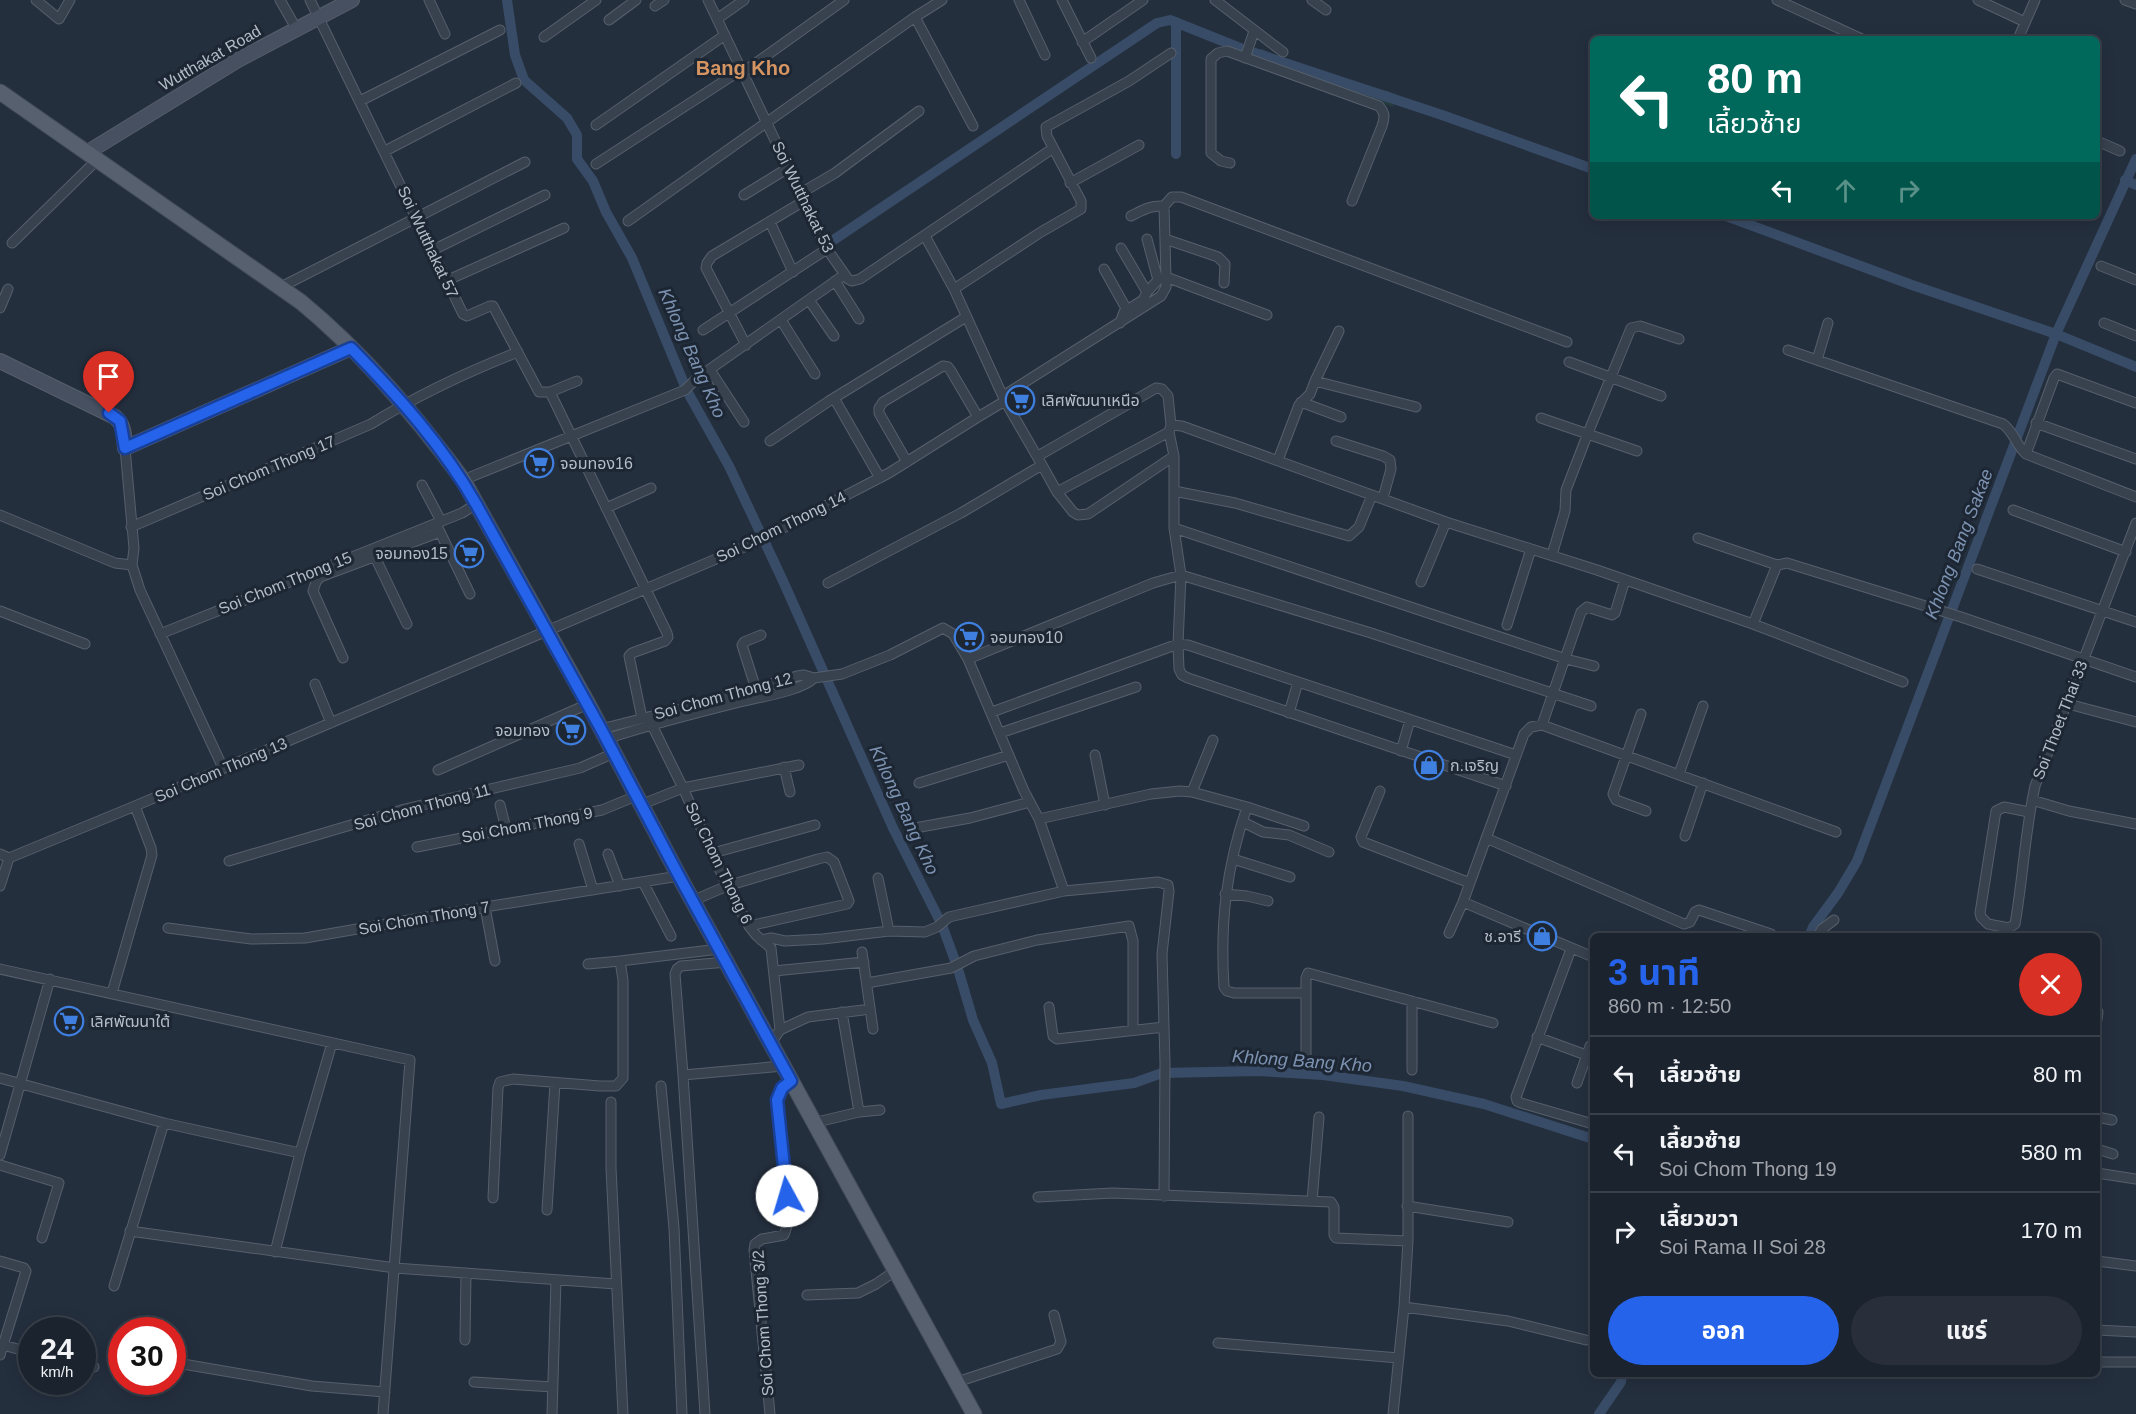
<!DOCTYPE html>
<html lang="th">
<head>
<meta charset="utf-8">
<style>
  body { margin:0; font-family:Arial,"Noto Sans Thai",sans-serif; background:#282f3a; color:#f1f3f6; height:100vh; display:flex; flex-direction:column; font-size:22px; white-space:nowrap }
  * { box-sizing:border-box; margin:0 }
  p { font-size:20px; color:#a0a4aa }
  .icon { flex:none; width:33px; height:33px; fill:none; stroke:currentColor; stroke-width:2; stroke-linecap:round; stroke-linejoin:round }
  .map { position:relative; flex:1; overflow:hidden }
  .sheet { position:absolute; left:1590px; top:933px; width:510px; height:444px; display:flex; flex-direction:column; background:#1b232e; border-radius:9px; box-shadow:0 3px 15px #0003,0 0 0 2px #39404a }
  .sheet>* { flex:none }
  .top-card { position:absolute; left:1590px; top:36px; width:510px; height:183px; border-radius:9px; box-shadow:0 3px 15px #0003,0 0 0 2px #39404a; background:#00695c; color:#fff; overflow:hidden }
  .speed { position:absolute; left:18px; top:1317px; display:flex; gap:12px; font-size:30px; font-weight:700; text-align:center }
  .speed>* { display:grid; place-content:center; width:78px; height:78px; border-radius:50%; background:#1b232e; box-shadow:0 3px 15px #0003,0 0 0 2px #39404a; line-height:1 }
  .speed small { font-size:15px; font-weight:400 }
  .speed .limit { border:9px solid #d22; background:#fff; color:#111 }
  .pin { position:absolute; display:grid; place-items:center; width:51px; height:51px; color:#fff; margin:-62px -26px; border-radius:50% 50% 50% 0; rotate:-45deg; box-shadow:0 0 6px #0007 }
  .pin .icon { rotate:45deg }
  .me { position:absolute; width:66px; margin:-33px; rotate:354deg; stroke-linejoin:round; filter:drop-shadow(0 0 4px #0008) }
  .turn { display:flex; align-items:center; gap:21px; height:126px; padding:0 18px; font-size:27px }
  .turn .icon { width:78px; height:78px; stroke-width:2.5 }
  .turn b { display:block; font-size:42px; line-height:51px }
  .lanes { display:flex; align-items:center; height:57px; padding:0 18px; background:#0003; justify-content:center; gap:30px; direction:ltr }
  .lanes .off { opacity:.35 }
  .round { display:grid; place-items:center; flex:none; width:63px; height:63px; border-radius:32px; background:#282f3a }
  .summary { display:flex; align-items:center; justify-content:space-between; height:102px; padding:0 18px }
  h1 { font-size:36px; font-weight:700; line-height:45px; color:#2563eb }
  .action { display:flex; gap:12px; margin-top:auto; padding:12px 18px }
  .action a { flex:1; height:69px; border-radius:36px; background:#2563eb; color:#fff; font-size:24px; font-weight:700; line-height:69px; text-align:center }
  .action a+a { background:#282f3a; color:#f1f3f6 }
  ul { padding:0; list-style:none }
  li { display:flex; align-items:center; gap:18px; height:78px; padding:0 18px; border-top:2px solid #39404a }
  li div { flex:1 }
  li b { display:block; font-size:22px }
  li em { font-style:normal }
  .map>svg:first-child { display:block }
</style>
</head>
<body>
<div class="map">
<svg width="2136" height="1414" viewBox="0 0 2136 1414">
  <defs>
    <pattern id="wetland-marsh" width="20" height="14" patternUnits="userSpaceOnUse" patternTransform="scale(1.5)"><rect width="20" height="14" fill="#263c3f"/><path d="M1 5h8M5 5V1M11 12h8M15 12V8" fill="none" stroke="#435659"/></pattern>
  </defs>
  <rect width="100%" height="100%" fill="#242f3e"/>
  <path fill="url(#wetland-marsh)" d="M 1261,49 L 1303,65 L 1396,94 L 1393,107 L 1258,59 Z"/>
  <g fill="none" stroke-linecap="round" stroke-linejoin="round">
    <path stroke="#394c67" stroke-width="10" d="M 507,0 L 515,55 L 524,80 L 567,118 L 577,135 L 577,159 L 593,181 L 606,212 L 632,258 L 687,391 L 729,466 L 783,581 L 893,828 L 942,925 L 958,969 L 973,1020 L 992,1063 L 1001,1104 L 1041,1095 L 1134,1083 L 1162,1073 L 1259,1071 L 1323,1075 L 1403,1086 L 1484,1104 L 1593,1139
      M 1255,53 L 1442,115 L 1593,169
      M 1176,154 L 1176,22
      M 2125,180 L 2136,185
      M 1726,216 L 1912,285 L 2056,334 L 2136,367
      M 829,243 L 1157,23 L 1170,20 L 1240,48
      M 1809,936 L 1813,927 L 1838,893 L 1857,861 L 2056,334 L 2136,159
      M 1599,1414 L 1621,1382 L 1622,1374"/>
    <g stroke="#565f6c" stroke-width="11">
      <path id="street" d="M 36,0 L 59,19 L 70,0
        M 280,0 L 296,28
        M 310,0 L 463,314 L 467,316 L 490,306 L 493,306 L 539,392 L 550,392 L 577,381
        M 429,0 L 445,34
        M 708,0 L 827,249 L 848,279 L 852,281 L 860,279 L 1052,149
        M 1019,0 L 1045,55
        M 1062,0 L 1091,58
        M 1215,0 L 1283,52
        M 1312,0 L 1326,10
        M 1777,0 L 1862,39
        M 1978,0 L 2025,22
        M 2125,0 L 2136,4
        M 655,6 L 664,0
        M 915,17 L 973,126
        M 717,19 L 744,0
        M 609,20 L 636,0
        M 544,37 L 596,0
        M 2018,39 L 2035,0
        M 1082,42 L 1143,0
        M 1245,58 L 1254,31
        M 742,73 L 844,0
        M 360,101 L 500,30
        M 596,125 L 725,35
        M 2097,141 L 2120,151
        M 385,151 L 516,83
        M 1230,163 L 1221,161 L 1211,153 L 1211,59 L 1218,53 L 1227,51 L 1379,106 C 1385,113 1385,117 1382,126 L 1352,201
        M 596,164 L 741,70
        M 1070,183 L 1139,145
        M 801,193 L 835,173 L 919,111
        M 744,195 L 788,168
        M 1131,216 C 1143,210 1151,205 1164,206
        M 628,221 L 915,17 L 942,0
        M 770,222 L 793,272
        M 925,236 L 954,289 L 1005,401 L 1042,465 L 1057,492 L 1073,512 L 1078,515 L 1088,514 L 1174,456
        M 1165,239 L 1218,257 L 1225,264 L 1224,283
        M 12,243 L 98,159
        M 1121,248 L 1147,292
        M 433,250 L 545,195
        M 2101,266 L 2136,280
        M 1104,269 L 1127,310
        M 1166,277 L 1267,315
        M 448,280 L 564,228
        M 835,281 L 859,319
        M 281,287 L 525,162
        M 954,289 L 1041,232 L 1081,209 L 1081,201 L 1047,136 L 1046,127 L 1129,81 L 1171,53
        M 809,300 L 834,336
        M 0,308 L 8,289
        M 781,320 L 815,374
        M 1120,323 L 1124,312 L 1143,300 L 1147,292 L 1158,280 L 1147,239
        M 2104,323 L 2136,336
        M 703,330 L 827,249
        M 746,345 L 706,268 L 707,263 L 712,256 L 804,201
        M 1788,350 L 2003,424 C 2014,432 2016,445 2026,454 L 2136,497
        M 1817,360 L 1828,323
        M 1569,362 L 1661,396
        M 710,370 L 744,422
        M 1315,381 L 1339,331
        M 550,392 L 667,633 L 668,637 L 665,641 L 632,653 L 629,656 L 642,718
        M 1003,396 L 1161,296 L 1166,287 L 1166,277 L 1164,206 L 1172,197 L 1181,197 L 1567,342
        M 834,398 L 880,478
        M 1301,402 L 1341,417
        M 1541,418 L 1637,451
        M 2036,423 L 2136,459
        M 1171,425 L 1182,426 L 1446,522 L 1597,570 L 1753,624 L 1903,682
        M 770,441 L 829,401 L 966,317
        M 1336,441 L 1383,456 L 1390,460 L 1391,469 L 1383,498
        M 125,448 L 134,548 L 132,565 L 140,590 L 223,768
        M 2026,454 L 2054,378 L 2057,374 L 2136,403
        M 1038,456 L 1156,388 L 1162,389 L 1168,396 L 1171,425 L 1169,432 L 1174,456 L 1174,528 L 1181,575 L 1178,644 L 1179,669 L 1182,675 L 1188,678 L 1506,786
        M 1278,460 L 1299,405 L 1310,394 L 1315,381 L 1416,407
        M 907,462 L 879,413 L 879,408 L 883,402 L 943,366 L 948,367 L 951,371 L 978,417
        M 463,480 L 685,390 L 696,379 L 844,275
        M 422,485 L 441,521
        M 1174,491 L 1235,503 L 1349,536 L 1359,527 L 1372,495
        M 1057,492 L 1169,432
        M 606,508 L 651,488
        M 2013,510 L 2126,552
        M 0,515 L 115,563 L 132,565
        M 131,527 L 371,424 C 418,395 467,372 518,352
        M 438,528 L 470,594
        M 1174,528 L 1566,659 L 1594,666
        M 1698,538 L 1777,565
        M 1552,555 L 1565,511 L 1566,490 L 1588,433 L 1631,328 L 1640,326 L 1679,339
        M 375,557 L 407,624
        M 1977,569 L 2136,622
        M 1421,582 L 1446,522
        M 828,583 L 961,513 L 1042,465
        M 0,611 L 85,644
        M 1753,624 L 1777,565 L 1787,563 L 1961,617 L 2136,677
        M 1507,625 L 1531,549
        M 160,634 L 462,513 L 476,504
        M 343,658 L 313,591 L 316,582 L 320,577 L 440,532
        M 968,659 L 1153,583 L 1181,575 L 1371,633 L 1591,706
        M 315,684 L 331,723
        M 756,689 L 742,645 L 744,642 L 761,635
        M 2068,704 L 2136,722
        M 992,712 L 1178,644 L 1188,645 L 1516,755
        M 1289,713 L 1298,682
        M 1641,714 L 1613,794 L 1616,800 L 1646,811
        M 648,717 L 683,788 L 727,886 L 749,926 L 756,935 L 771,948 L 780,1030 L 771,1043
        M 1542,725 L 1581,612 L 1587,607 L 1612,615 L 1615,613 L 1625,580
        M 601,729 L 720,699 L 797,676 L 804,675 L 814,678 L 842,674 L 890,655 L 943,628 L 953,634 L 968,659 L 1024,791 L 1039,819 L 1064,891
        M 1000,733 L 1136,687
        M 606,739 C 649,725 692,714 736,703 C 755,698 802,691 814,678
        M 1401,751 L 1410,720
        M 1095,755 L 1105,805
        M 784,767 L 790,792
        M 438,770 L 588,704
        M 1679,774 L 1703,706
        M 919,783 L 1009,755
        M 1380,791 L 1361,837 L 1363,842 L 1470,883
        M 1192,792 L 1213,740
        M 2032,800 L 2069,811 L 2136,824
        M 500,805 L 506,829
        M 640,805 L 683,788 L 799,765
        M 1247,807 L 1304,826
        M 2029,812 L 2004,807 L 1996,811 L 1980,913 L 1981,917 L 1988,924 L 2009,928 L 2015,924 C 2023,878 2025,831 2035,786 L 2136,523
        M 1039,819 L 1151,794 L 1180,791 L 1192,792 L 1247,807 C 1226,868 1220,923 1224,987 L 1227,991 L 1234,993 L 1306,993
        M 1243,822 L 1263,832 L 1289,835 L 1329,852
        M 915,828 L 970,818 L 1030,802
        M 1685,836 L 1703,783
        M 1486,838 L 1684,924 L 1690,922 L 1695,912 L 1699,910 L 1771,934
        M 579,844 L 593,890
        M 417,847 L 602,810 L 636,796
        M 713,853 L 815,825
        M 0,854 L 9,858 L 135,806 L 756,542 L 889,473 L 978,417 L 1005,401
        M 608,854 L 620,886
        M 1233,859 L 1290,877
        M 229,861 L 405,809 L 580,768 L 614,753
        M 878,878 L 889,931
        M 643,882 L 671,936
        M 0,886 L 9,858
        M 1225,894 L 1247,896 L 1268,901
        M 692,901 L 727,886 L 818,859 L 827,857 L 834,862 L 849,901 L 847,904 L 749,926
        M 1463,902 L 1593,957
        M 485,907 L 495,961
        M 168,928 L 251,939 L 305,938 L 485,907 L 679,876
        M 1449,933 L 1463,902 L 1524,734 L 1531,727 L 1542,725 L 1836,832
        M 1818,936 L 1822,929 L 1834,920
        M 761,940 L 771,938 L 785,941 L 823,939 L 889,931 L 925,932 L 937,927 L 949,917 L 1064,891 L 1158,882 L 1168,885 L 1169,891 L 1162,954 L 1165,1063 L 1164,1196
        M 1571,949 L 1516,1097 L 1517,1101 L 1521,1103 L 1593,1124
        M 862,952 L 873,1029
        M 588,964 L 620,961
        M 0,969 L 410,1060 L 383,1414
        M 774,971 L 864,962
        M 867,983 L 951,968 L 974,956 L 1037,940 L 1129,926 L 1133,941 L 1133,1030
        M 112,993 L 152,855 L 151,848 L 135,806
        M 1049,1007 L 1053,1036 L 1057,1039 L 1164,1027
        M 842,1012 L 859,1112
        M 2097,1020 L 2098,1012
        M 780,1030 L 808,1017 L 863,1010
        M 1537,1037 L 1586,1055
        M 1306,1057 L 1306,978 L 1308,973 L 1493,1023
        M 1412,1070 L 1412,1001
        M 683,1075 L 783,1066
        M 0,1078 L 164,1123 L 300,1153
        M 1577,1083 L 1590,1046 L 1593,1046
        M 661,1086 L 674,1228 L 682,1414
        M 611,1102 L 611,1168 L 623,1414
        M 2097,1117 L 2112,1120
        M 813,1123 L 859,1112 L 880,1110
        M 2097,1149 L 2113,1154
        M 0,1155 L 50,979
        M 0,1165 L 59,1183 L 42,1238
        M 2097,1173 L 2136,1179
        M 1038,1197 L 1113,1193 L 1331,1202 L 1334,1207 L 1334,1235 L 1336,1238 L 1408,1241
        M 493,1198 L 498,1088 L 500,1082 L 513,1079 L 600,1086 L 616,1086 L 623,1078 L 623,980 L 620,961 L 719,949
        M 1312,1201 L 1319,1117
        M 1407,1206 L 1508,1222
        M 547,1210 L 555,1083
        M 130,1231 L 395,1268 L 616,1284
        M 275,1252 L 300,1153 L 332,1043
        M 0,1261 L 24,1268 L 26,1271 L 0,1355
        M 2097,1261 L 2136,1266
        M 114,1286 L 164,1123
        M 807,1295 L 858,1293 L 876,1284 L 895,1271
        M 1404,1307 L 1508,1321 L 1586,1340
        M 2097,1330 L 2136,1332
        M 465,1340 L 466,1273
        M 1218,1343 L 1399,1358
        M 3,1345 L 32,1353
        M 2097,1362 L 2136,1362
        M 177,1363 L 312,1386 L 385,1392
        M 82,1365 L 94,1367
        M 474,1382 L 553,1387
        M 957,1382 L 1057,1349 L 1061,1342 L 1054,1315
        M 552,1414 L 556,1280
        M 705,1414 L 683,1075 L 675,974 L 677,969 L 681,966 L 727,962
        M 770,1414 L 754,1250 L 755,1244 L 762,1239 L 784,1235 L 790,1218 L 777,1100 L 782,1088 L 791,1081
        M 1393,1414 L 1404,1307 L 1408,1241 L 1408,1116"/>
    </g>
    <g stroke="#565f6c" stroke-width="16">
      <path id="secondary" d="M 88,152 L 238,60 L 352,0
        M 0,361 L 115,417 C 125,425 124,437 125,448 L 351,348"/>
    </g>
    <g stroke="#414a57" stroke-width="17">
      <path id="primary" d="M 0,92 L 301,302 C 363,353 415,415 463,480 L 588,704 L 679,876 L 974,1414"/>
    </g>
    <use href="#street" stroke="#38414e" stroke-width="9"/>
    <use href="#secondary" stroke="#465061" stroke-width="14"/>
    <use href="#primary" stroke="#56606e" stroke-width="15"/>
  </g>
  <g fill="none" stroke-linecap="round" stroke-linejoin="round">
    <g stroke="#184099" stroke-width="15">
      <path id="route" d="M 109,413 L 120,421 L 125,448 L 351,348 C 398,396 443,446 476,504 L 601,729 L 679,876 L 791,1081 L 782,1088 L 777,1100 L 787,1196"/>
    </g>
    <use href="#route" stroke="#2563eb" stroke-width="10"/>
  </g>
  <defs>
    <g id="supermarket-ring" transform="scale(1.5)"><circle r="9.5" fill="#1d2633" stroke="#3f7fe0" stroke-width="1.5"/><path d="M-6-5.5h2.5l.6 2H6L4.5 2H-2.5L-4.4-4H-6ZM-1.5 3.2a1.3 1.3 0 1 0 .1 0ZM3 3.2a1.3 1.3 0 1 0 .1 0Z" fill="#3f7fe0"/></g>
    <g id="shop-ring" transform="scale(1.5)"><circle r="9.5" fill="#1d2633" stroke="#3f7fe0" stroke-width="1.5"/><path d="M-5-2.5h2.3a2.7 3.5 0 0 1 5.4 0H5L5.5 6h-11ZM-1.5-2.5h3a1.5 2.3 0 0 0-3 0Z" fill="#3f7fe0"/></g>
  </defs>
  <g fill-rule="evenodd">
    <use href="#supermarket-ring" x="1020" y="400"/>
    <use href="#supermarket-ring" x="539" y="463"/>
    <use href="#supermarket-ring" x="469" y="553"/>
    <use href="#supermarket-ring" x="969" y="637"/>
    <use href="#supermarket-ring" x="571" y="730"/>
    <use href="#shop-ring" x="1429" y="765"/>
    <use href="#shop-ring" x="1542" y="936"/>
    <use href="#supermarket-ring" x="69" y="1021"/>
  </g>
  <g text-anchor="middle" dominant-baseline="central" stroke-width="6" stroke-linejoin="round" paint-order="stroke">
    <g font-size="16" fill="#b4bcc9" stroke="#1d2633">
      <text transform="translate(210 58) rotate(-30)">Wutthakat Road</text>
      <text transform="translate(803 197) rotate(64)">Soi Wutthakat 53</text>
      <text transform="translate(428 242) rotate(65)">Soi Wutthakat 57</text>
      <text transform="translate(269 468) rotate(-23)">Soi Chom Thong 17</text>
      <text transform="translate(781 527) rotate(-26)">Soi Chom Thong 14</text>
      <text transform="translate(285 583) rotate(-22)">Soi Chom Thong 15</text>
      <text transform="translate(723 696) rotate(-15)">Soi Chom Thong 12</text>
      <text transform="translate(2060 720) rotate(-69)">Soi Thoet Thai 33</text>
      <text transform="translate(221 770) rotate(-23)">Soi Chom Thong 13</text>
      <text transform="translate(422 807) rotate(-15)">Soi Chom Thong 11</text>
      <text transform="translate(527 825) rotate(-11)">Soi Chom Thong 9</text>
      <text transform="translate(719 863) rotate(64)">Soi Chom Thong 6</text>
      <text transform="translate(424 918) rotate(-10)">Soi Chom Thong 7</text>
      <text transform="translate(763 1323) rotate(-94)">Soi Chom Thong 3/2</text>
    </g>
    <g font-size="16" fill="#b4bcc9" stroke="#1d2633" text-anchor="start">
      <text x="1041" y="400">เลิศพัฒนาเหนือ</text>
      <text x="560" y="463">จอมทอง16</text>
      <text x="448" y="553" text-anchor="end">จอมทอง15</text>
      <text x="990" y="637">จอมทอง10</text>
      <text x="550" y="730" text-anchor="end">จอมทอง</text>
      <text x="1450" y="765">ก.เจริญ</text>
      <text x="1521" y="936" text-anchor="end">ช.อารี</text>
      <text x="90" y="1021">เลิศพัฒนาใต้</text>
    </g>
    <g font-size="18" font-style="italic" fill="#7c92b1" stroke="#1d2633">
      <text transform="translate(692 353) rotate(66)">Khlong Bang Kho</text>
      <text transform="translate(1959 544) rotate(-69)">Khlong Bang Sakae</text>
      <text transform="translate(904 810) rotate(65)">Khlong Bang Kho</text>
      <text transform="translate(1302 1061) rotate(4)">Khlong Bang Kho</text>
    </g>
    <g font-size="20" font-weight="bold" fill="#d59563" stroke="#1d2633">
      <text x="743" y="68">Bang Kho</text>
    </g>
  </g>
</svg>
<div class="speed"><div>24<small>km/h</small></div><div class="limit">30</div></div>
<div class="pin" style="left:109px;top:413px;background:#d93025"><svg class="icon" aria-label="arrive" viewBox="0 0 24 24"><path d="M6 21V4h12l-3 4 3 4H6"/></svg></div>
<svg class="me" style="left:787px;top:1196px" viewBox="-20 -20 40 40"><circle r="19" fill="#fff"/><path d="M0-13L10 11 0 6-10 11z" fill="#2563eb"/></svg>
<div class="top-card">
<div class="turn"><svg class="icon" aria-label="left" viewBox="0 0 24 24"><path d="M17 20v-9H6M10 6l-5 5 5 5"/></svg><div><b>80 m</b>เลี้ยวซ้าย</div></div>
<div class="lanes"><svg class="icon" aria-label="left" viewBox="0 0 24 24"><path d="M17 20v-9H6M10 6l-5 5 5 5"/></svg><svg class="icon off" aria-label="ahead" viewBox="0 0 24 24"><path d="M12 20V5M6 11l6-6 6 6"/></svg><svg class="icon off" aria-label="right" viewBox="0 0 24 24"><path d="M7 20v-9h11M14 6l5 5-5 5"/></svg></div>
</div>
<section class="sheet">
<div class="summary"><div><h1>3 นาที</h1><p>860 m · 12:50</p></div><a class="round" style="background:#d93025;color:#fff"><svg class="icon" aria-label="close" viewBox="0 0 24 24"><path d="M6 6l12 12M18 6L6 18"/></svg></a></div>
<ul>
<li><svg class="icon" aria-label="left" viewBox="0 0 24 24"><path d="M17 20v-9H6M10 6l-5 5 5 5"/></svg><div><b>เลี้ยวซ้าย</b></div><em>80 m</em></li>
<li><svg class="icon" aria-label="left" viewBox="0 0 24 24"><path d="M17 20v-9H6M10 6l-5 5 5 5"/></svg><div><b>เลี้ยวซ้าย</b><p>Soi Chom Thong 19</p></div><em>580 m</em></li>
<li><svg class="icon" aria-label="right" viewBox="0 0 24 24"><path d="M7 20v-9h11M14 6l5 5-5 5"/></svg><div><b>เลี้ยวขวา</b><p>Soi Rama II Soi 28</p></div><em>170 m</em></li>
</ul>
<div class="action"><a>ออก</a><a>แชร์</a></div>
</section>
</div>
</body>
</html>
